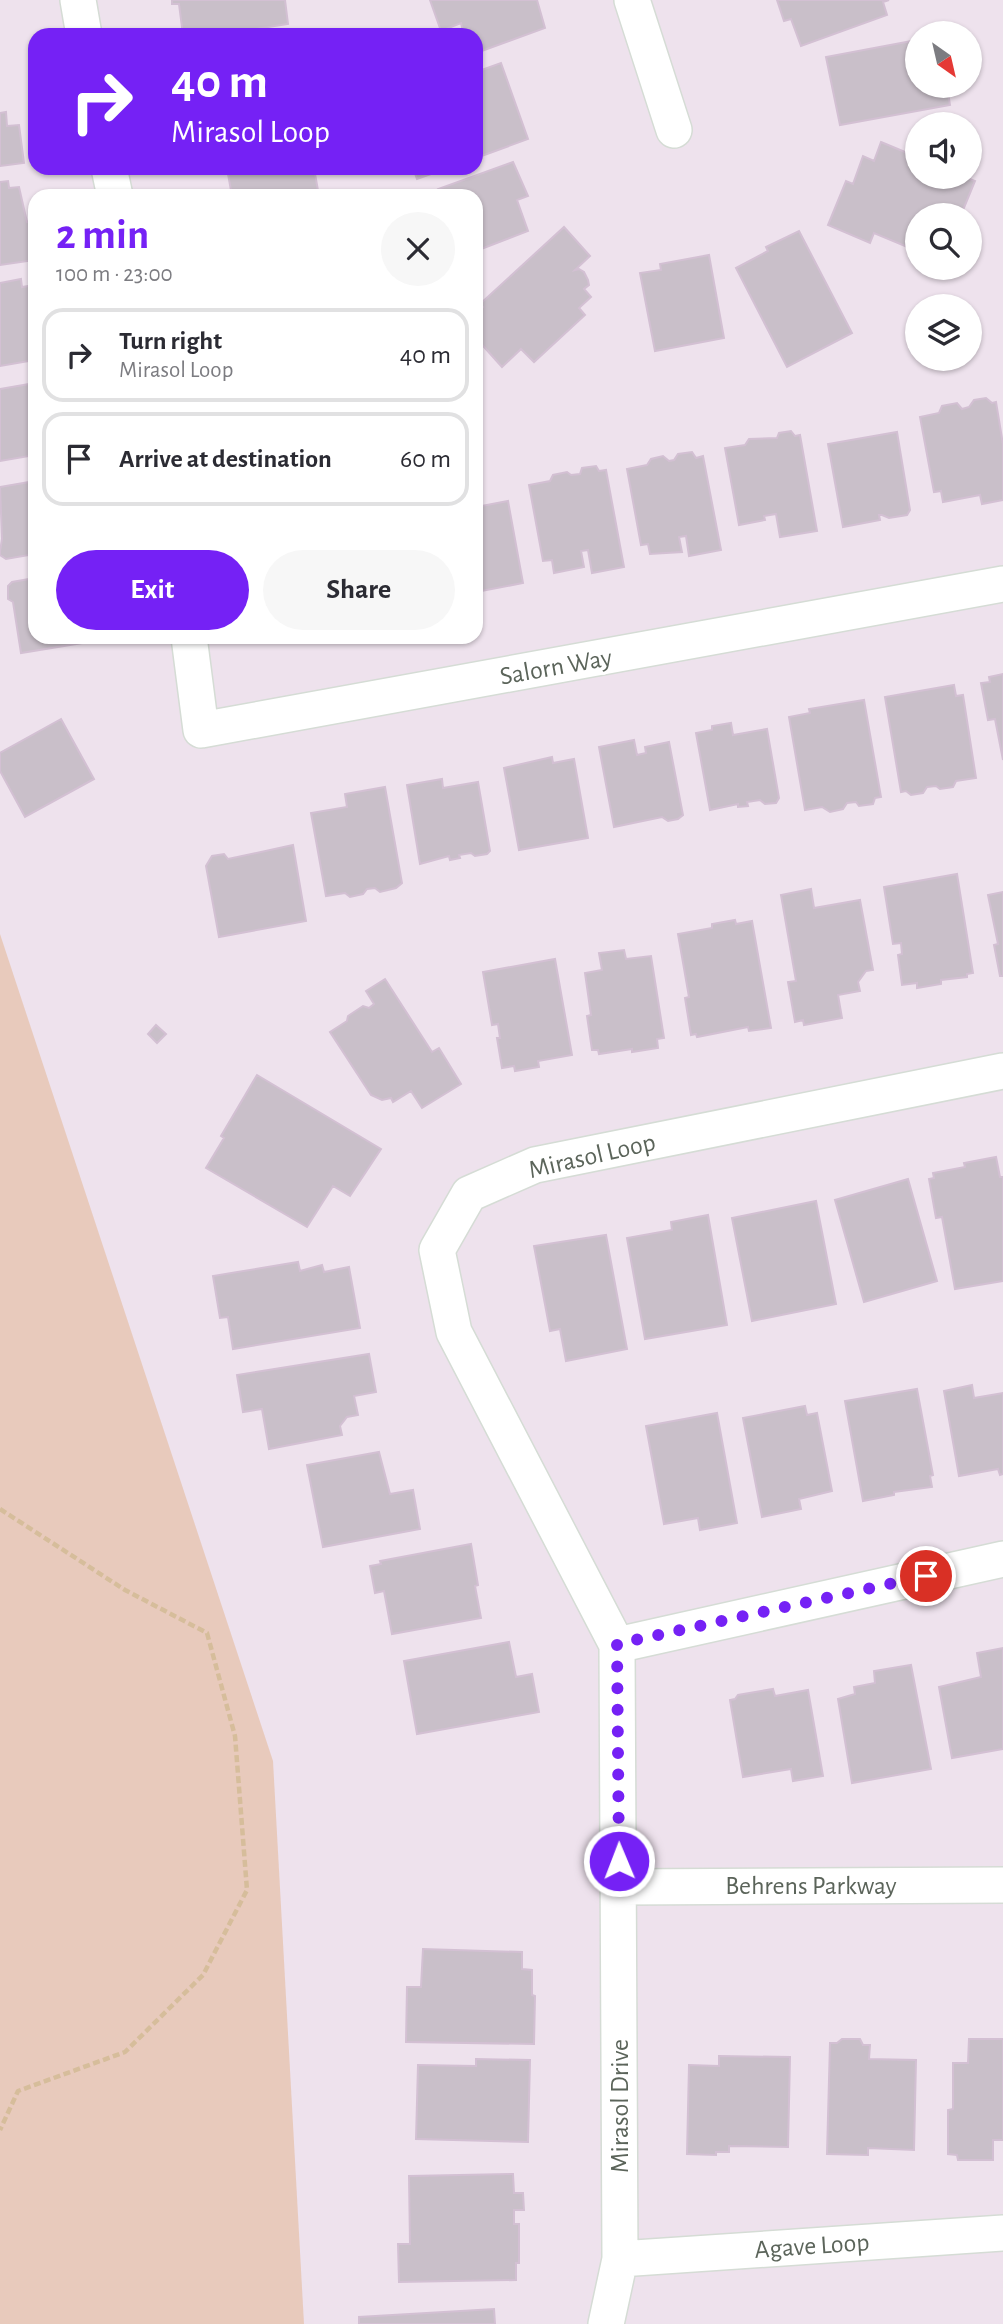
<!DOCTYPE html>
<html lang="en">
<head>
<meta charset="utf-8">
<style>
  body { margin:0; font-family:"Alegreya Sans",sans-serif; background:#f7f7f7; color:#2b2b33; height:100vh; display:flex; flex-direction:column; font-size:26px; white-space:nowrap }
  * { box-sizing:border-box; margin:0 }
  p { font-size:23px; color:#7c7c81 }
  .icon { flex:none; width:38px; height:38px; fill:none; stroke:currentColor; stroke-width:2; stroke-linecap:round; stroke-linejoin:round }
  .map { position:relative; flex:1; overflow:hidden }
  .details { position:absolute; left:28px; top:189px; width:455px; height:455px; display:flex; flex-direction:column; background:#fff; border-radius:21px; box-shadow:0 2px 5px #0004 }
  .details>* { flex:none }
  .banner { position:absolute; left:28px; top:28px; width:455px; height:147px; border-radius:21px; box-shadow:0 2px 5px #0004; background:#7521f5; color:#fff; overflow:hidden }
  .needle { width:46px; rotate:146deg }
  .fabs { position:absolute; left:905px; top:21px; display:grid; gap:14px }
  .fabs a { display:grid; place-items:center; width:77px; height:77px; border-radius:50%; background:#fff; box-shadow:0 2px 5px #0004; font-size:35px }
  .pin { position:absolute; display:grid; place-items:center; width:60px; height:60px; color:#fff; margin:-30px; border:4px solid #fff; border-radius:50%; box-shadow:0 2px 7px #0007 }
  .me { position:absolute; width:77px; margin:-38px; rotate:359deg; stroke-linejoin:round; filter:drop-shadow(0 0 5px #0008) }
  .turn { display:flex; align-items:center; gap:24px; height:147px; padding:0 28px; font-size:32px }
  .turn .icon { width:91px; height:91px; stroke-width:2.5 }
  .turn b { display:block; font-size:49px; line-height:60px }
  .round { display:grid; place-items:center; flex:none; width:74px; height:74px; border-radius:37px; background:#f7f7f7 }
  .summary { display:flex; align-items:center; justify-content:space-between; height:119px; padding:0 28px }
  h1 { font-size:42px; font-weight:700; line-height:52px; color:#7521f5 }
  .primary-button { display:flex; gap:14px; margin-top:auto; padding:14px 28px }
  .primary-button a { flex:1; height:80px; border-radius:42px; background:#7521f5; color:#fff; font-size:28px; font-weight:700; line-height:80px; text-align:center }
  .primary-button a+a { background:#f7f7f7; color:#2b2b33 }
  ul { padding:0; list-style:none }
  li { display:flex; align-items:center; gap:21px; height:94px; margin:0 14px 10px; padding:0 14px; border:4px solid #e1e1e2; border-radius:21px }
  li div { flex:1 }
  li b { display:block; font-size:26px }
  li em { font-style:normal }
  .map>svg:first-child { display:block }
</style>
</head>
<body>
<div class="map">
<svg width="1003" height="2324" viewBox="0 0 1003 2324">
  <rect width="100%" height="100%" fill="#eee2ed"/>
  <path fill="#e8cabc" d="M 0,934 L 273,1761 L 304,2324 L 0,2324 Z"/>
  <path fill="#c9bfc9" stroke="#d3c0d3" stroke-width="2" d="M 172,0 L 285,0 L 288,24 L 217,35 L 183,35 L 179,4 L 172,4 Z
    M 430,0 L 537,0 L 545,28 L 476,53 L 476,35 L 464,35 L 461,23 L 441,31 Z
    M 777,0 L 889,0 L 883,2 L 887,15 L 801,46 L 791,19 L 784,21 Z
    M 917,40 L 917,86 L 947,86 L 950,105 L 840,125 L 826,57 Z
    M 501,63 L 528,139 L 476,158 L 476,72 Z
    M 6,112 L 7,126 L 19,125 L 24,163 L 0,166 L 0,113 Z
    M 881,142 L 917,157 L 917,177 L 965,177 L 975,181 L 961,215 L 917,215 L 917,251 L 874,233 L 870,243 L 828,225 L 846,181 L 853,184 L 863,156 L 874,161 Z
    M 513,162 L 528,196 L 517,200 L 528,231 L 476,251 L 476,196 L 440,196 L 438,189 Z
    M 266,168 L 314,168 L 319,196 L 232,196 L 228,174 Z
    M 413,168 L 448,168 L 417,179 Z
    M 8,181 L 9,188 L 19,187 L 27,222 L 31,221 L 35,260 L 0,265 L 0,182 Z
    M 564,227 L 590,256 L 575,270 L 579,269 L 584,272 L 588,280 L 589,285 L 584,289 L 591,297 L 579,308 L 585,315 L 534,362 L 521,349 L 502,367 L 476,338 L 476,313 L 483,307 L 480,304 Z
    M 799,231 L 852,333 L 787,367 L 736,268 L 768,251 L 766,247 Z
    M 709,255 L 724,338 L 655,351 L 640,273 L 661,270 L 660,264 Z
    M 21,279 L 22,287 L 35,285 L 35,360 L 0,366 L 0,283 Z
    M 35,383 L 35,455 L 0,461 L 0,389 Z
    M 986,398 L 992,403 L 996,402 L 1003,444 L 1003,500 L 982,504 L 980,495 L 943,502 L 941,491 L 934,492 L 920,417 L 939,413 L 942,406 L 957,403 L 962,409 L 969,407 L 974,400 Z
    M 791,431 L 795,436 L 800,435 L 817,531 L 780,537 L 776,514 L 764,516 L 765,520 L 739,525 L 725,448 L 745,445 L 749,439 L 777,438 L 779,433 Z
    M 897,432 L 910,510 L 907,515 L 889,518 L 882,515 L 879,515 L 880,520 L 843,527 L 828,444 Z
    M 692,452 L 696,458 L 703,456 L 721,550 L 689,556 L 686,536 L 679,537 L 682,552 L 650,554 L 648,544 L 641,545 L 627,469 L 647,465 L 651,459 L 663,456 L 669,461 L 674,460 L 678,454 Z
    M 596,466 L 599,471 L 606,470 L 624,567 L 592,573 L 588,550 L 581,551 L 584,567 L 554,573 L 552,560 L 543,561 L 529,485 L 550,481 L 553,475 L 567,472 L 571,475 L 580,474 L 582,468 Z
    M 35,481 L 35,554 L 6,559 L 0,555 L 0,551 L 2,539 L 0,487 Z
    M 508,501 L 523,583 L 476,592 L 476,507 Z
    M 35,578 L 35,637 L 100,637 L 101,640 L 21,653 L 13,602 L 8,599 L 8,586 L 12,582 Z
    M 1003,674 L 1003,760 L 995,719 L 988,720 L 981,683 L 990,682 L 989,677 Z
    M 954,685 L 956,696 L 963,695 L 976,778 L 956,781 L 953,787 L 940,789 L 936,786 L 927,787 L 923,793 L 911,795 L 906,791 L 901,792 L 885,697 Z
    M 864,700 L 881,797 L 875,798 L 873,804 L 859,806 L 856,802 L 847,803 L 843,809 L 830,812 L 822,807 L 805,810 L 789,717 L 810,713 L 809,709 Z
    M 61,719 L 94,779 L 25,817 L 0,771 L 0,753 Z
    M 731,723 L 733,735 L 767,729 L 779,798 L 776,803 L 765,804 L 760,800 L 747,802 L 748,806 L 738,807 L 738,804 L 710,810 L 696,733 L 712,730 L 712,726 Z
    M 634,740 L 637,755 L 646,753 L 645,747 L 669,742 L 683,815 L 678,819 L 668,821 L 662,817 L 614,827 L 599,747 Z
    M 552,757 L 553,763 L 574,759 L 588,838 L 519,850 L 504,768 Z
    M 442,779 L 443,788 L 478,782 L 490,851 L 487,854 L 475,856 L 471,853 L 459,855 L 460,858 L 450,860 L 449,856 L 420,864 L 407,785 Z
    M 385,787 L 402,883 L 396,888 L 380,892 L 375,888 L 367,889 L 363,894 L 350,897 L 345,893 L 326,896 L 311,813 L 347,807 L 345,794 Z
    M 293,845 L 306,921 L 219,937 L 206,866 L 212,856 L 224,854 L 228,859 Z
    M 957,874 L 973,973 L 967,974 L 967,977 L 941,980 L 941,984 L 917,988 L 917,983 L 902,985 L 898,955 L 902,954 L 901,943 L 893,944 L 884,887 Z
    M 811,889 L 814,908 L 860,900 L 873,970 L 866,971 L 858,982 L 860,991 L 838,995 L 842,1018 L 804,1025 L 803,1020 L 795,1022 L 788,982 L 796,981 L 781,895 Z
    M 1003,892 L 1003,976 L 1000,976 L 994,945 L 998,944 L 988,895 Z
    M 735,920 L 736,924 L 752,921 L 771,1028 L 749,1031 L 748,1027 L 697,1037 L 696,1034 L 691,1035 L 685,998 L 689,997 L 678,934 L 712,928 L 712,924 Z
    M 624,950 L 626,959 L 651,956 L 664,1038 L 657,1039 L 658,1048 L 632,1052 L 632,1049 L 599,1054 L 598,1050 L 592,1050 L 587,1016 L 591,1015 L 585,973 L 602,970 L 599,953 Z
    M 555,959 L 572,1055 L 538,1061 L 539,1067 L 515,1071 L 514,1066 L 502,1068 L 497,1038 L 500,1038 L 498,1024 L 492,1025 L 483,972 Z
    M 385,979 L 432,1052 L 439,1048 L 461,1084 L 422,1108 L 411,1091 L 393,1102 L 391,1098 L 382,1100 L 371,1095 L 330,1032 L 347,1021 L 348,1016 L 363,1006 L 369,1008 L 374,1004 L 366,991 Z
    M 156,1025 L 166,1034 L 157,1043 L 148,1034 Z
    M 257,1075 L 381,1149 L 350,1196 L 333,1186 L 307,1227 L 206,1168 L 224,1138 L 221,1136 Z
    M 996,1157 L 1000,1177 L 1003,1177 L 1003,1281 L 955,1289 L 942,1217 L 936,1218 L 929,1179 L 934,1178 L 933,1173 L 965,1167 L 964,1163 Z
    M 908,1179 L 937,1281 L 864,1302 L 835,1200 Z
    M 816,1201 L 836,1304 L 752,1321 L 732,1218 Z
    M 708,1215 L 727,1325 L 645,1339 L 627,1238 L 672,1230 L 671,1222 Z
    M 606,1235 L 627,1349 L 566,1361 L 560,1329 L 550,1331 L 534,1246 Z
    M 298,1262 L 300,1271 L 322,1265 L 324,1272 L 349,1267 L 360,1328 L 233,1349 L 228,1317 L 220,1318 L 213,1276 Z
    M 369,1354 L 376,1392 L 354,1396 L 358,1415 L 347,1417 L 340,1426 L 342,1435 L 269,1449 L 262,1409 L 243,1412 L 237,1375 Z
    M 972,1385 L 974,1398 L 1003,1393 L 1003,1474 L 1000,1475 L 998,1469 L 959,1476 L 944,1391 Z
    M 917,1389 L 933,1475 L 930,1476 L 932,1487 L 894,1492 L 894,1495 L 863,1501 L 845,1401 Z
    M 805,1406 L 807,1415 L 817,1413 L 832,1491 L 799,1499 L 801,1509 L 762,1517 L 743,1418 Z
    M 717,1413 L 737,1523 L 700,1530 L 698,1518 L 664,1524 L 646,1426 Z
    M 379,1452 L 390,1494 L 413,1490 L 420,1529 L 323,1547 L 307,1465 Z
    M 471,1544 L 478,1585 L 475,1586 L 481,1618 L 392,1634 L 384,1591 L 375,1593 L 370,1566 L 381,1564 L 380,1561 Z
    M 509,1642 L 516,1677 L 532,1674 L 539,1712 L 417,1734 L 404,1661 Z
    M 1003,1648 L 1003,1749 L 952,1758 L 939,1687 L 981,1677 L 977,1653 Z
    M 911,1665 L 931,1769 L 852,1783 L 838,1699 L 855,1694 L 854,1687 L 875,1683 L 874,1671 Z
    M 773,1689 L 775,1696 L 808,1690 L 823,1776 L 793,1781 L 791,1769 L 743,1777 L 730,1700 L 735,1699 L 738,1695 Z
    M 423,1949 L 522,1952 L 522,1969 L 532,1970 L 532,1995 L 535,1996 L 534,2044 L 406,2042 L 407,1987 L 421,1987 Z
    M 842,2039 L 860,2039 L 863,2045 L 870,2045 L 869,2059 L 916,2060 L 914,2150 L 868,2148 L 868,2155 L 827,2154 L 830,2043 L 837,2043 Z
    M 969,2039 L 1003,2039 L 1003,2140 L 993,2140 L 993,2160 L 958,2160 L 957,2155 L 948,2154 L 948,2110 L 953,2109 L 953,2063 L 968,2063 Z
    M 719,2056 L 790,2057 L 788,2147 L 729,2146 L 729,2152 L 716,2152 L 716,2155 L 687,2154 L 689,2065 L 719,2066 Z
    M 476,2059 L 530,2060 L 528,2142 L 416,2139 L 418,2065 L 476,2066 Z
    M 513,2174 L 514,2193 L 523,2193 L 524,2210 L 514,2210 L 514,2224 L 519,2224 L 519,2263 L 516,2263 L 516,2280 L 399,2282 L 398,2244 L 410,2244 L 409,2176 Z
    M 494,2309 L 495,2324 L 359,2324 L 359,2317 Z"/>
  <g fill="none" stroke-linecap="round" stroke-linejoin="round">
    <g stroke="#d5dcd5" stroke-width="38">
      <path id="street" d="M 78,0 L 84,35
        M 632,0 L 674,130
        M 109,168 L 115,196
        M 189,637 L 201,730 L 1003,584
        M 617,1645 L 1003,1559
        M 620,1887 L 1003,1885
        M 620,2259 L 1003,2233
        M 606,2324 L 620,2259 L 617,1645 L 454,1332 L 437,1250 L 469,1194 L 535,1165 L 1003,1071"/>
    </g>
    <path stroke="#d6bd9b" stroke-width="4.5" stroke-dasharray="7 3.5" stroke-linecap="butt" d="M 0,1509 L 125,1590 L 207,1633 L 235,1736 L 247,1890 L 203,1975 L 125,2052 L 18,2091 L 0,2130"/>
    <use href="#street" stroke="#fff" stroke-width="35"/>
  </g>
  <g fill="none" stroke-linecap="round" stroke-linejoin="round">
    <path stroke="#7521f5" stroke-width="12" stroke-dasharray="0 21.6" d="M 619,1861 L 617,1644 L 926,1576"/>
  </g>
  <g text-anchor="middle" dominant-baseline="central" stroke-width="6" stroke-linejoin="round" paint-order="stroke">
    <g font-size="26" fill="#5b645a" stroke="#fff">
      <text transform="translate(556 667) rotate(-10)">Salorn Way</text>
      <text transform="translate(592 1156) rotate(-13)">Mirasol Loop</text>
      <text x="811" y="1886">Behrens Parkway</text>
      <text transform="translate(620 2106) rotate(-90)">Mirasol Drive</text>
      <text transform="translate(812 2246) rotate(-4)">Agave Loop</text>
    </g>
  </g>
</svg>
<div class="fabs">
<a><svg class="needle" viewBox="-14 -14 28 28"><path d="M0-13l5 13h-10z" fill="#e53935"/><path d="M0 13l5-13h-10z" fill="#7c7c81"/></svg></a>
<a><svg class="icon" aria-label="sound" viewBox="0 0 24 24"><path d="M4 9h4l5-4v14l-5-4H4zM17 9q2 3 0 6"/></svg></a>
<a><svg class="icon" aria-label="search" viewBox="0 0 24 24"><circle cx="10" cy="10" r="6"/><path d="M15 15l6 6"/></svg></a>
<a><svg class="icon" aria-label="layers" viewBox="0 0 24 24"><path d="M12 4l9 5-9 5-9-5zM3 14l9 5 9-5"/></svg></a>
</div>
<div class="pin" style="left:926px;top:1576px;background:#d93025"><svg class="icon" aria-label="arrive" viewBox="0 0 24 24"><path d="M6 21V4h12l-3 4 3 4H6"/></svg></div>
<svg class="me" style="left:619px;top:1861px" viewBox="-20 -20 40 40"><circle r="17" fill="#7521f5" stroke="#fff" stroke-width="3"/><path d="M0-11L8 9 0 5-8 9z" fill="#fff"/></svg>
<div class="banner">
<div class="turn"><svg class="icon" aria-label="right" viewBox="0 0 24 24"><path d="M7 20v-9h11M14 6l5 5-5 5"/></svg><div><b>40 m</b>Mirasol Loop</div></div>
</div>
<section class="details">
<div class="summary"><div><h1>2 min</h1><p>100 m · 23:00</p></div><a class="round"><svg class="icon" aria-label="close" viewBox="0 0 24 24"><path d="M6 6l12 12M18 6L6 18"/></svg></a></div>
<ul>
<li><svg class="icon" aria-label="right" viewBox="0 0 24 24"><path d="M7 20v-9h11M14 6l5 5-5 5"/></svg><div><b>Turn right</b><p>Mirasol Loop</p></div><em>40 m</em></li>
<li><svg class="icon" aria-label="arrive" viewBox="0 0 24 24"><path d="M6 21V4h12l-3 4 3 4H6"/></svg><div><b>Arrive at destination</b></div><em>60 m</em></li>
</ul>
<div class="primary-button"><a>Exit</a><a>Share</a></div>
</section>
</div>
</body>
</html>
